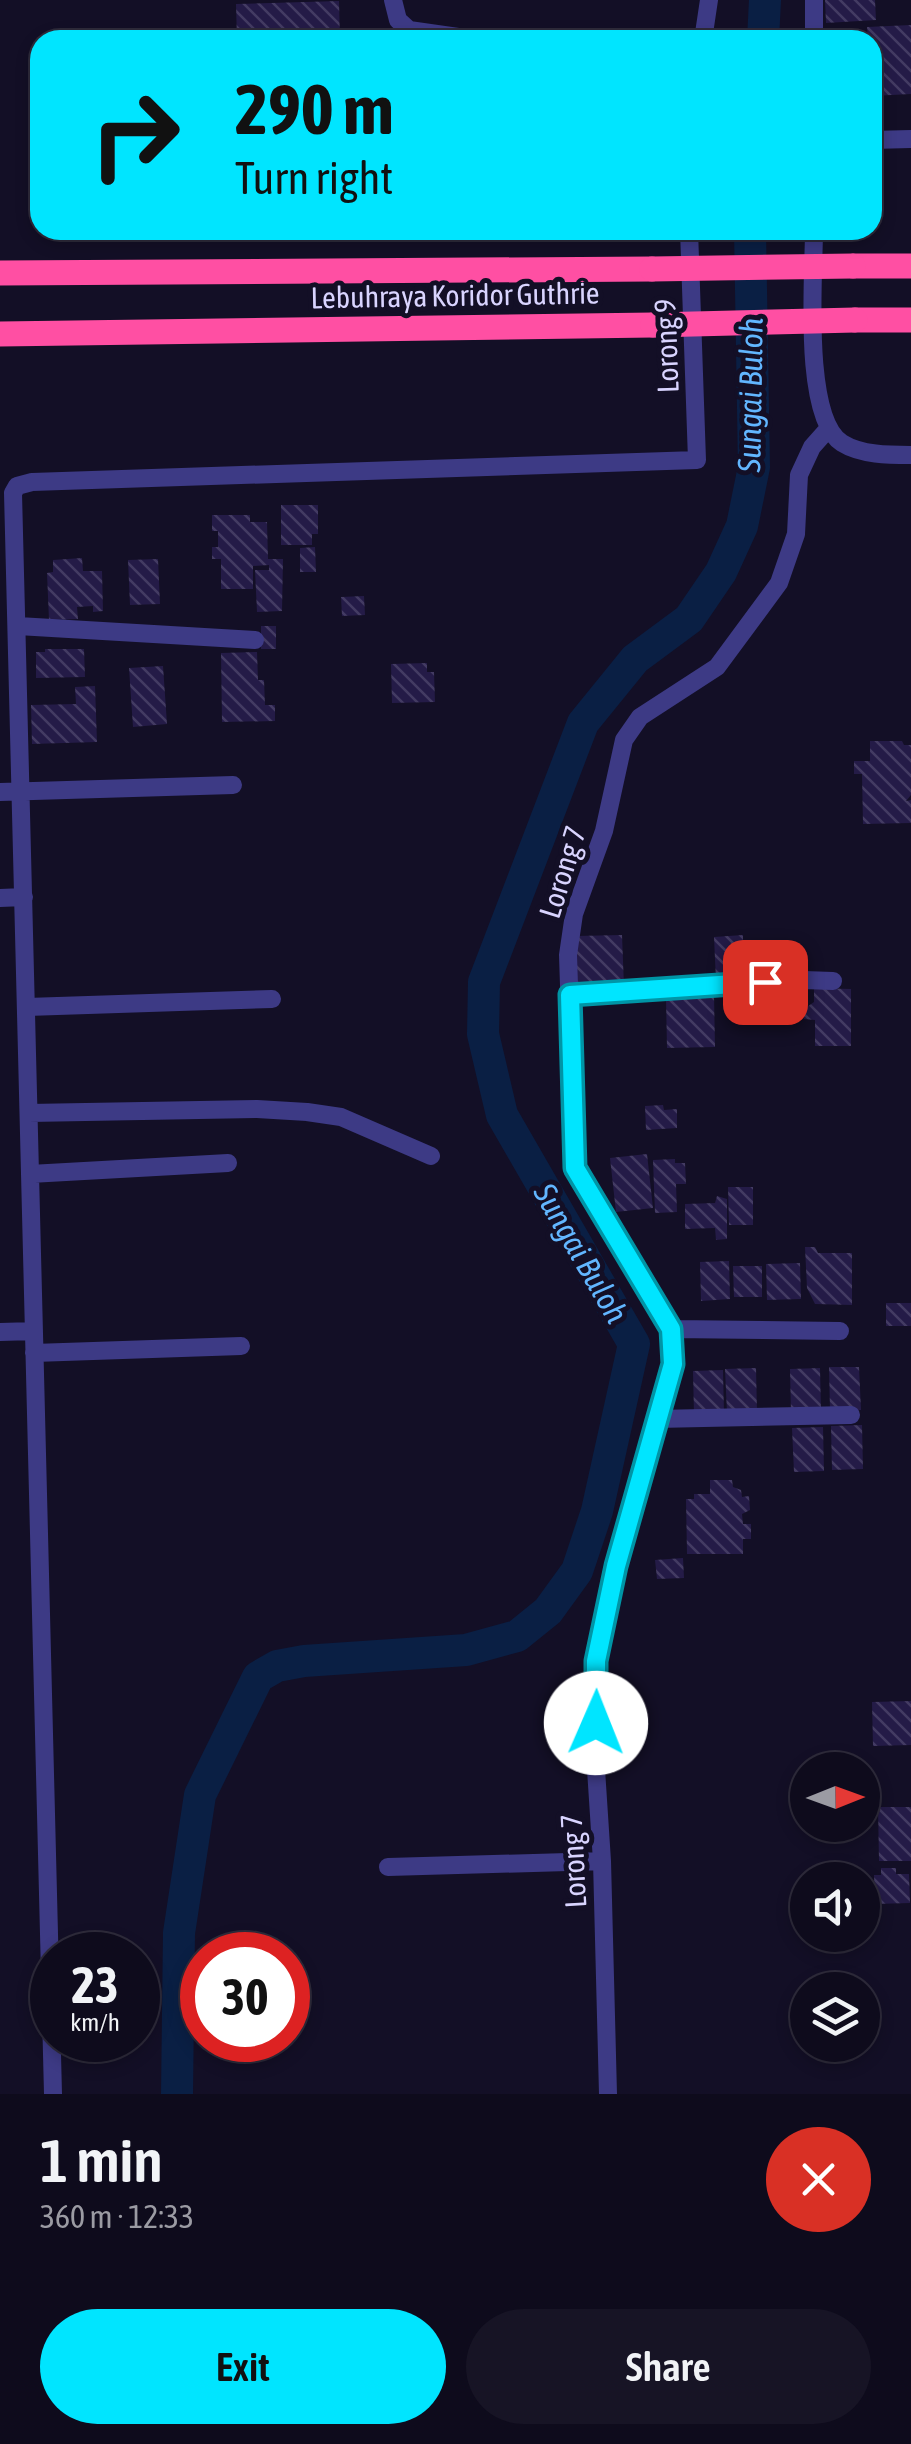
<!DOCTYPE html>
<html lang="en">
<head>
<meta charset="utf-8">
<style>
  body { margin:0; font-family:"Asap Condensed",sans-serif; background:#171425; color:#f1f3f6; height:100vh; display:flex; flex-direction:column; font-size:38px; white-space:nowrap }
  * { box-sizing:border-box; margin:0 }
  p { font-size:32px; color:#9b9ba3 }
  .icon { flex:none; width:55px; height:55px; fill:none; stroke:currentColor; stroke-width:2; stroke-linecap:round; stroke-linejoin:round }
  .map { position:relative; height:2094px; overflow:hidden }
  .details { display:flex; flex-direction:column; background:#0e0b1c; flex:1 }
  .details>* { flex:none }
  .top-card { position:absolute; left:30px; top:30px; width:852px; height:210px; border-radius:30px; box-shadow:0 5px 15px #0003,0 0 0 2px #2e2b3b; background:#00e5ff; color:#111; overflow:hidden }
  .needle { width:65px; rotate:89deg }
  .controls { position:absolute; left:790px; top:1752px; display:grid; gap:20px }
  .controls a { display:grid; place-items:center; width:90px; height:90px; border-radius:50%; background:#0e0b1c; box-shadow:0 5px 15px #0003,0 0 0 2px #2e2b3b; font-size:50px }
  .speed { position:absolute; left:30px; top:1932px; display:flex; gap:20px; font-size:50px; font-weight:700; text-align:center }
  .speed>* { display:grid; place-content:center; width:130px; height:130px; border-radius:50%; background:#0e0b1c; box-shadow:0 5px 15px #0003,0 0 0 2px #2e2b3b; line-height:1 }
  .speed small { font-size:25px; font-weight:400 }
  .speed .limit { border:15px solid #d22; background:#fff; color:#111 }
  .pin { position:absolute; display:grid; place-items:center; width:85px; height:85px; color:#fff; margin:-42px; border-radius:20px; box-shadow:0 5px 15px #0006 }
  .me { position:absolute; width:110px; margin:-55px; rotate:1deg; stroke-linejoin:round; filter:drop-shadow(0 0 8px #0008) }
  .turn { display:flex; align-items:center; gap:35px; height:210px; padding:0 40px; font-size:45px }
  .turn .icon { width:130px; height:130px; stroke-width:2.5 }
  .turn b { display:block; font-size:70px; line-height:85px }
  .round { display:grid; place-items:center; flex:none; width:105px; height:105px; border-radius:52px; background:#171425 }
  .head { display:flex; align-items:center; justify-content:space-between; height:170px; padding:0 40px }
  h1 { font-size:60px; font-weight:600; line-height:75px }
  .action { display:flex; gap:20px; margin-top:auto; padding:20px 40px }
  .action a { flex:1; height:115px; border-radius:60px; background:#00e5ff; color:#111; font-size:40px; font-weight:600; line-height:115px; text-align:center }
  .action a+a { background:#171425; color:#f1f3f6 }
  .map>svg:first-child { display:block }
</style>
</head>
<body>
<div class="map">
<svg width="911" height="2094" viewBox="0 0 911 2094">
  <defs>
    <pattern id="building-back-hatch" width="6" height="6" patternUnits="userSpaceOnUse" patternTransform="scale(2.5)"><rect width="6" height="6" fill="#241b47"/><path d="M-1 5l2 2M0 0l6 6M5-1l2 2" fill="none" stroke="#433b63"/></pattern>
  </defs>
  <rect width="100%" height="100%" fill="#130f26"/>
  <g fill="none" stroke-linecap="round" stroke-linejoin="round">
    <path stroke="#0a1f44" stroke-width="32" d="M 763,40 L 765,0
      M 177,2094 L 179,1933 L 200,1795 L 258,1677 L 277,1666 L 304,1661 L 466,1650 L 517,1636 L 548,1611 L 577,1571 L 597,1511 L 634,1344 L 502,1115 L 483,1034 L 484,982 L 583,723 L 635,659 L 689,619 L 721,572 L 742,526 L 754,467 L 750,230"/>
  </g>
  <path fill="url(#building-back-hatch)" d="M 825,0 L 875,0 L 876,20 L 826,23 Z
    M 339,1 L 340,40 L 237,40 L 236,4 Z
    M 911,25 L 911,94 L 872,96 L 872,40 L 868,40 L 867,27 Z
    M 281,505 L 318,505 L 318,534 L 312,534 L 312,545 L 281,545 Z
    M 212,515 L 250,515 L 250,522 L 267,522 L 268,559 L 283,559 L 282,611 L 257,612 L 255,570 L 269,570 L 269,565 L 253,566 L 253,589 L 221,589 L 221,559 L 212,559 L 212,547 L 218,547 L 218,531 L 212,531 Z
    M 315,547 L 316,572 L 300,572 L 300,548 Z
    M 82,558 L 83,571 L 102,571 L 103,611 L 93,612 L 93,606 L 77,607 L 78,619 L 49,620 L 47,573 L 53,572 L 53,560 Z
    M 158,559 L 160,604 L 130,605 L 128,560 Z
    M 364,596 L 365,615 L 342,616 L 341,597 Z
    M 261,626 L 276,626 L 276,649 L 261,649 Z
    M 45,649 L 84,649 L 85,677 L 36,678 L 36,652 L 45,652 Z
    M 257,652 L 258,680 L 264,680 L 265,705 L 275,705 L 275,721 L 222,722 L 221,653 Z
    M 427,663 L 427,672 L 434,672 L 435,702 L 392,703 L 391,664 Z
    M 163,666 L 167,724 L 133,727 L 129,668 Z
    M 95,686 L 97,742 L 32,744 L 31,705 L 76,704 L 75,687 Z
    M 870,741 L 902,741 L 904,745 L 911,745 L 911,795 L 906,801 L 911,800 L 911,823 L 863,824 L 862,774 L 854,774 L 854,761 L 870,761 Z
    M 622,935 L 624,987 L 577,988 L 576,936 Z
    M 743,935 L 743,956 L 751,956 L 752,980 L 716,981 L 714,937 Z
    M 814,988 L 851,989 L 851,1046 L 815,1046 L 815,1020 L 804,1019 L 804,1009 L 814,1002 Z
    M 714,995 L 715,1047 L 667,1048 L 666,997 Z
    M 663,1105 L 664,1110 L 677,1109 L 677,1128 L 646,1130 L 645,1106 Z
    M 647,1154 L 653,1208 L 616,1212 L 610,1158 Z
    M 675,1159 L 675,1163 L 685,1163 L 686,1184 L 676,1184 L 677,1212 L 655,1213 L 653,1160 Z
    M 728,1187 L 753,1187 L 753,1225 L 729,1225 Z
    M 717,1196 L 727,1199 L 727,1239 L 716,1240 L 715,1228 L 685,1229 L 685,1204 L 715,1203 Z
    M 805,1247 L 815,1247 L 818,1253 L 852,1253 L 852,1305 L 815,1304 L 807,1288 Z
    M 729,1261 L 730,1299 L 701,1301 L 700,1262 Z
    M 800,1263 L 801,1299 L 767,1300 L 766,1264 Z
    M 733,1266 L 762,1266 L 762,1297 L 734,1297 Z
    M 886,1303 L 911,1303 L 911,1326 L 886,1326 Z
    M 829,1367 L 859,1367 L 861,1410 L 830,1411 Z
    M 756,1368 L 757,1412 L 727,1413 L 725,1369 Z
    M 820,1368 L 821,1412 L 791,1413 L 790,1369 Z
    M 723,1370 L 724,1414 L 694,1414 L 693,1371 Z
    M 862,1425 L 863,1469 L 832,1470 L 831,1426 Z
    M 823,1427 L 824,1471 L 794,1472 L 792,1428 Z
    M 710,1480 L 732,1480 L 733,1487 L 741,1490 L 742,1497 L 749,1496 L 750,1510 L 742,1514 L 743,1524 L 751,1524 L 751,1539 L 743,1539 L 743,1554 L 687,1554 L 686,1499 L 694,1499 L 694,1494 L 710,1494 Z
    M 683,1558 L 684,1578 L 657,1579 L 655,1560 Z
    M 911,1701 L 911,1745 L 873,1746 L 872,1702 Z
    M 878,1807 L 911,1807 L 911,1861 L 879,1861 Z
    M 881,1868 L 896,1868 L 896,1874 L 909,1874 L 910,1903 L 875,1904 L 874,1875 L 881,1875 Z"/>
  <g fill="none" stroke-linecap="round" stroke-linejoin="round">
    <path stroke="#3d3a85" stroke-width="18" d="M 393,0 L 398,20 L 409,30 L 479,40
      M 703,40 L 709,0
      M 814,40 L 814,0
      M 872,140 L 911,139
      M 814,230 C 814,275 802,417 842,443 C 861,455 889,455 911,455
      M 18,626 L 255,640
      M 0,792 L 233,785
      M 0,898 L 24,897
      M 570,995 L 804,980 L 833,981
      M 27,1007 L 272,999
      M 29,1113 L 257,1109 L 307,1112 L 341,1117 L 431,1156
      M 30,1174 L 228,1163
      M 671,1329 L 840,1331
      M 0,1332 L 34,1331
      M 34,1353 L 241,1346
      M 656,1419 L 851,1415
      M 388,1867 L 602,1861
      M 53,2094 L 13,493 L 17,486 L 32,482 L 697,460 L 689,230
      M 608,2094 L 602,1861 L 595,1754 L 596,1661 L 616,1566 L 673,1364 L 671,1329 L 575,1168 L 568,955 L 574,914 L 604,831 L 624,740 L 640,717 L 717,667 L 779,583 L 796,534 L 799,475 L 812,447 L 828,429"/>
    <path stroke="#ff4fa3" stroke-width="25" d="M 853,266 L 911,266
      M 0,273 L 652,269
      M 855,320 L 911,320
      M 0,334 L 653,325"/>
    <path stroke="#ff4fa3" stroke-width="25" d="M 652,269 L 853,266
      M 653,325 L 855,320"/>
  </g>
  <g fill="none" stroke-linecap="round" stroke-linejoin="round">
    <g stroke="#0095a6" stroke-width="25">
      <path id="route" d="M 596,1723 L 596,1661 L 616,1566 L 673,1364 L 671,1329 L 575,1168 L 570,995 L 765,982"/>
    </g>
    <use href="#route" stroke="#00e5ff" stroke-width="18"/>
  </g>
  <g text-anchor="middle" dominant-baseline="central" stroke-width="10" stroke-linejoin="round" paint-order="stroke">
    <g font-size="30" fill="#d9d4ff" stroke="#130f26">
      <text transform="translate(455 295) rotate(-1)">Lebuhraya Koridor Guthrie</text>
      <text transform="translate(666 346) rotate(-92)">Lorong 9</text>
      <text transform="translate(562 872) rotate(-73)">Lorong 7</text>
      <text transform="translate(573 1861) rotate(-93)">Lorong 7</text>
    </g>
    <g font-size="32" font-style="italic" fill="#62b6ff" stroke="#130f26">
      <text transform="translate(750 395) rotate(-89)">Sungai Buloh</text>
      <text transform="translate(581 1253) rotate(60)">Sungai Buloh</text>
    </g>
  </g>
</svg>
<div class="controls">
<a><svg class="needle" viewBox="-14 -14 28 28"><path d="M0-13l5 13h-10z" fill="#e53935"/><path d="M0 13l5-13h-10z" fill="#9b9ba3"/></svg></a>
<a><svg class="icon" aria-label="sound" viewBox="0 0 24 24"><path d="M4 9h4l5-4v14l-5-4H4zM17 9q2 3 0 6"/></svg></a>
<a><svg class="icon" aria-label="layers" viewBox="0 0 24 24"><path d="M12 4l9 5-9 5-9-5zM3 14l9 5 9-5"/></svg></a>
</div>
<div class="speed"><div>23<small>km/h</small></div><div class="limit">30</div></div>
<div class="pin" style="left:765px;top:982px;background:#d93025"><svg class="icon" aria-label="arrive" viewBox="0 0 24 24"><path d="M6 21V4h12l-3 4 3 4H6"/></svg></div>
<svg class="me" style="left:596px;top:1723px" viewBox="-20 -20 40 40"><circle r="19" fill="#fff"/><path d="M0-13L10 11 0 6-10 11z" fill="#00e5ff"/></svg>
<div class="top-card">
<div class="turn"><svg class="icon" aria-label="right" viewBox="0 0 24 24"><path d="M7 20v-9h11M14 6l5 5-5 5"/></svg><div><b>290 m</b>Turn right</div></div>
</div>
</div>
<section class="details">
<div class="head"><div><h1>1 min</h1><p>360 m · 12:33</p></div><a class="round" style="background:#d93025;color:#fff"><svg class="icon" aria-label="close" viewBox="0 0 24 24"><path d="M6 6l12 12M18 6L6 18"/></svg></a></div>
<div class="action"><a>Exit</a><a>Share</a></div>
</section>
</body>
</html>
